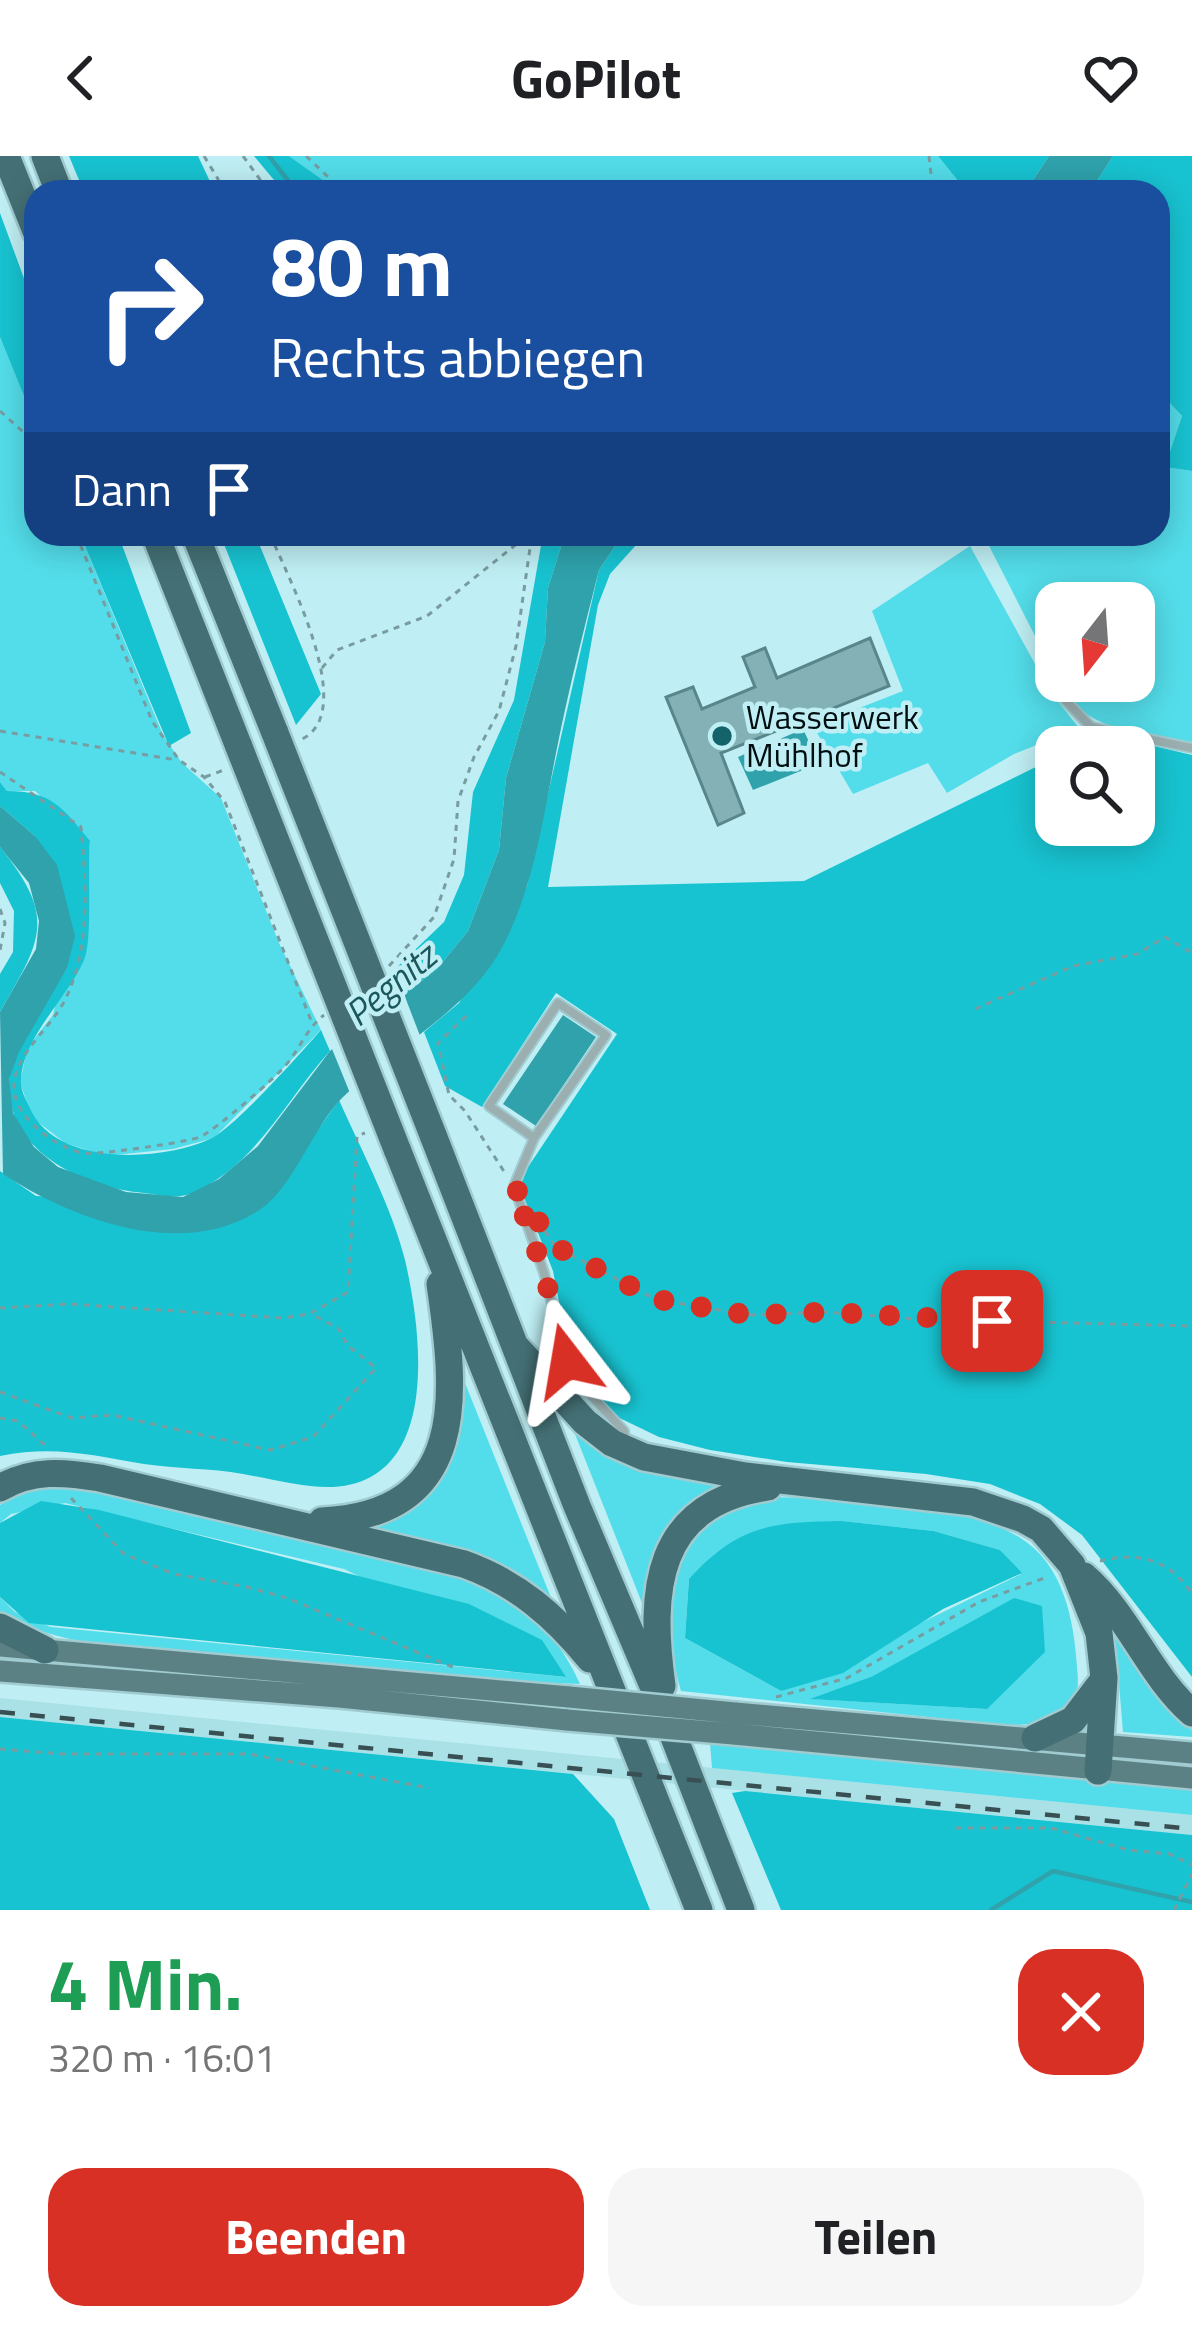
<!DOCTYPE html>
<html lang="de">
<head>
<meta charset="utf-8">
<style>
  body { margin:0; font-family:"Titillium Web",sans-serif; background:#f6f6f6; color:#202124; height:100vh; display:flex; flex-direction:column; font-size:45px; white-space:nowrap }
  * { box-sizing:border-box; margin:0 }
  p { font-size:39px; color:#757577 }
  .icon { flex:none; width:66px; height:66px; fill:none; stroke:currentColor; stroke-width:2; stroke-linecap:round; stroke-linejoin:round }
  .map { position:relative; height:1754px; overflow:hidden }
  .side { display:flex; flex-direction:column; background:#fff; flex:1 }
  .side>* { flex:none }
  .guide { position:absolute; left:24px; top:24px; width:1146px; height:366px; border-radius:36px; box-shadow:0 6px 30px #0003; background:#1a4fa0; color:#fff; overflow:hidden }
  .needle { width:78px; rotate:197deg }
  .controls { position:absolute; left:1035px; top:426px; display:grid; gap:24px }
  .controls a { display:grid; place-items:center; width:120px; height:120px; border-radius:24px; background:#fff; box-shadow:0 6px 30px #0003; font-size:60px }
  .pin { position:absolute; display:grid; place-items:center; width:102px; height:102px; color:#fff; margin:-51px; border-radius:24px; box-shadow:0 6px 18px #0006 }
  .me { position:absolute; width:132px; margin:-66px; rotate:346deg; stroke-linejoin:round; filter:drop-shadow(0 0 9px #0008) }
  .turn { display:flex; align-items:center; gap:42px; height:252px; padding:0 48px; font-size:54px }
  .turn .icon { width:156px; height:156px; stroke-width:2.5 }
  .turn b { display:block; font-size:84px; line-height:102px }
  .then { display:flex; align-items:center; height:114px; padding:0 48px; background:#0003; gap:24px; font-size:45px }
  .round { display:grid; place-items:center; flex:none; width:126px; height:126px; border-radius:36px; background:#f6f6f6 }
  .headline { display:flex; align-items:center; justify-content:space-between; height:204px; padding:0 48px }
  h1 { font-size:72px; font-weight:700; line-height:90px; color:#1e9e55 }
  .primary-button { display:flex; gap:24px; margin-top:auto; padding:24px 48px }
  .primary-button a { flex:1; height:138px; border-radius:36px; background:#d93025; color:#fff; font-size:48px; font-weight:700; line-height:138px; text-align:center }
  .primary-button a+a { background:#f6f6f6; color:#202124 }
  header { display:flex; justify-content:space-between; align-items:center; height:156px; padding:0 48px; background:#fff; font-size:54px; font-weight:700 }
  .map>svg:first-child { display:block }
</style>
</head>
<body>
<header><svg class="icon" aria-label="back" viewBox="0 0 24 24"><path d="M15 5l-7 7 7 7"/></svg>GoPilot<svg class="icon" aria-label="heart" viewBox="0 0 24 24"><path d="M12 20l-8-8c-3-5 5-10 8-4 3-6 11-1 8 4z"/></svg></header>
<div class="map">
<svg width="1192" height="1754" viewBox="0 0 1192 1754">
  <rect width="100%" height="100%" fill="#bfeff4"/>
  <path fill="#a9e1e7" d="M 0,1542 L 1192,1659 L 1192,1679 L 0,1561 Z"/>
  <path fill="#53ddea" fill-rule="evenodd" d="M 289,0 L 938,0 L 967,36 L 340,36 Z
    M 0,181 L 36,270 L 36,378 L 80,378 L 163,579 L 182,607 L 221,642 L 279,787 L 321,874 L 214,982 L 173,993 L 105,1000 L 65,987 L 34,963 L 20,928 L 27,892 L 53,859 L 87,717 L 90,686 L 35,635 L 7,635 L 0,626 Z
    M 1168,245 L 1182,260 L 1166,311 L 1192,315 L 1192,586 C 1140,577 1085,577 1058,525 L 1134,525 L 1134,447 L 1056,447 L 1056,521 L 983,378 L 1158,378 L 1158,247 Z
    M 970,390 L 1050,535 L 1079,572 L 1014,598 L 947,637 L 928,607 L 853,638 L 813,570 L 903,535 L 872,455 Z
    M 463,1222 L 552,1444 C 496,1398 427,1390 358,1373 L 454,1287 L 461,1260 Z
    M 578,1275 L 735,1328 L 647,1429 L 644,1452 L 575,1278 Z
    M 61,1330 L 92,1334 L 485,1425 C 528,1449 560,1483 580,1528 C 467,1524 355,1512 242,1501 C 164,1494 71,1496 0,1458 L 0,1441 L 15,1456 L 51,1471 L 565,1521 L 344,1413 L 65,1347 L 11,1358 L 0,1367 L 0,1349 C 19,1336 38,1333 61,1330 Z
    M 765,1341 C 840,1342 953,1343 1019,1381 C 1064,1408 1074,1465 1077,1511 C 1078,1524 1080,1537 1071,1547 C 1052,1568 1031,1569 1004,1569 L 681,1535 C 664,1477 654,1388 719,1356 C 733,1349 750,1346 765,1341 ZM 841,1365 L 934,1375 L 1000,1394 L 1021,1418 L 781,1535 L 685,1482 L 689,1423 ZM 873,1520 L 987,1553 L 813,1543 Z
    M 1118,1479 L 1164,1544 L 1192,1574 L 1192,1581 L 1123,1576 L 1115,1480 Z
    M 710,1587 L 1073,1623 L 1192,1631 L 1192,1659 L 712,1612 Z"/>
  <path fill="#18c3d1" d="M 69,0 L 198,0 L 215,36 L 84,36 Z
    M 254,0 L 289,0 L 340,36 L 284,36 Z
    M 938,0 L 1049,0 L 1025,36 L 967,36 Z
    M 1113,0 L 1192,0 L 1192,315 L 1165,311 L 1182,260 L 1168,245 L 1158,247 L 1158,36 L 1090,36 Z
    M 0,57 L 36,155 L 36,270 L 0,181 Z
    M 80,378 L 118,378 L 191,577 L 169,590 Z
    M 220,378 L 255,378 L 321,538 L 296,569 Z
    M 543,378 L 565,378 L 548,432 L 545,486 L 506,622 L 499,694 L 468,775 L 437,813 L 407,836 L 396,812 L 444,766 L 464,719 L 473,636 L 514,544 Z
    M 623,378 L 646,378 L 610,418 L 598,449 L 548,731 L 804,725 L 1056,601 L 1056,669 L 1134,669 L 1134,591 L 1076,591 L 1083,587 L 1154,590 L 1192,599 L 1192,1521 L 1082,1379 L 1040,1348 L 990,1328 L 926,1318 L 787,1306 L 710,1294 L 659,1281 L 605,1255 L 583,1226 L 566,1183 L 553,1115 L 520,1031 L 522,1020 L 617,878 L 556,837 L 482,951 L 445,930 L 424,876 L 459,847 L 527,730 L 599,414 Z
    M 0,626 L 7,635 C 52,635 63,652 90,685 C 87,713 93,784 84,804 C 67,843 22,882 21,924 C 20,933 25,942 29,950 C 53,1011 160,1006 210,983 C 233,973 301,897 321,874 L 330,895 C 284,946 256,1010 190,1038 C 176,1043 159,1039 144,1037 C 85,1032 6,996 9,926 C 10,894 50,840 67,812 L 35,680 L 0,650 Z
    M 0,691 C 57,762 42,783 0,856 L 0,818 L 13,796 L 14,755 L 0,727 Z
    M 339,944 C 362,996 391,1049 405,1104 C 422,1177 441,1325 333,1331 C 304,1332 272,1323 243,1318 C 210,1312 177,1313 144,1308 C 91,1299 54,1289 0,1300 L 0,1015 L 36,1040 L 263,1051 Z
    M 41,1345 L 99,1354 L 469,1448 L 542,1484 L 566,1521 L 29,1467 L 0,1441 L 0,1367 Z
    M 842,1365 L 934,1375 L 1000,1394 L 1022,1417 L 943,1453 L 843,1517 L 781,1535 L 685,1482 L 689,1423 C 738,1369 772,1366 842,1365 Z
    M 1014,1442 L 1042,1450 L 1045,1496 L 987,1553 L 810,1543 L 873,1520 Z
    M 0,1561 L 573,1618 L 614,1663 L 650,1754 L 0,1754 Z
    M 745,1635 L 1192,1679 L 1192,1754 L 781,1754 L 732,1637 Z"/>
  <path fill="#2fa2ac" d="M 1049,0 L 1113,0 L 1090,36 L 1025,36 Z
    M 565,378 L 623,378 L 599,414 C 584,473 569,532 557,592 C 544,657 535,726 505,786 C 470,856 395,889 342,942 C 314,970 293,1031 261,1053 C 183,1105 73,1064 3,1018 L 0,856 L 36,793 L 39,765 L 29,727 L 0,691 L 0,650 L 35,680 L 57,709 L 75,780 L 67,812 L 19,896 L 9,923 L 13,957 L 34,991 L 58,1011 L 126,1036 L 183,1041 L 219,1023 L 258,990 L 330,895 L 437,813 L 468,775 L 499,694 L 506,622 L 545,486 L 548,432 Z
    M 803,573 L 810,588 L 759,611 L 811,591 L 818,608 L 753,634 L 738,601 Z
    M 563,859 L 596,881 L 536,970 L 503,948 Z"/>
  <path fill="#bfeff4" d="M 402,833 L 422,885 L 352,942 L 330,888 Z"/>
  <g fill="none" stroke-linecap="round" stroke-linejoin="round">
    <path stroke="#2fa2ac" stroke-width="4.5" d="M 269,0 L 297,36
      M 991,1754 L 1053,1715 L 1192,1746"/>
  </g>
  <path fill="#83b1b6" stroke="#59868b" stroke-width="3" d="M 870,482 L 889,530 L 721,597 L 744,657 L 718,669 L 666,541 L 693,531 L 702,553 L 755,531 L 743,501 L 765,492 L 777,522 Z"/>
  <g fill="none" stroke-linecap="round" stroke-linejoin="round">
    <g stroke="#a0cbd0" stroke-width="12">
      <path id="service" d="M 1065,544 L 1091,571 L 1192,592
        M 534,982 L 489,950 L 558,847 L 606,879 L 534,982 L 514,1030 L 544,1117 L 567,1205 L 581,1229 L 624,1275 L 625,1286"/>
    </g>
    <g stroke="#a0cbd0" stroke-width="26">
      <path id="primary" d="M 0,1490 L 569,1541
        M 0,1515 L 339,1541 L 567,1564
        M 735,1557 L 1192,1597
        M 734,1578 L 1192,1622"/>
    </g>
    <g stroke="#a0cbd0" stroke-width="32">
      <path id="motorway" d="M 6,0 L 36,75
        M 45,0 L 59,36
        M 155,378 L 239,591
        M 195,378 L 275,577
        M 433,979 L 577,1350 L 667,1563 L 741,1754
        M 397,993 L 699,1754
        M 516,1191 L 585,1266 L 612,1287 L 644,1301 L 745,1320 L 973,1346 L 1023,1363 L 1041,1373 L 1072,1409 L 1099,1477 L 1104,1522 L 1098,1615
        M 0,1332 C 32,1313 64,1316 100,1322 L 464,1408 C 517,1427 555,1460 590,1503
        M 322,1365 C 470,1358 456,1238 440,1128
        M 1084,1420 C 1129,1459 1148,1518 1192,1557
        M 0,1471 L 45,1494
        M 662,1530 C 649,1435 654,1348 768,1331
        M 1035,1582 L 1073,1564 L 1102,1526"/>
    </g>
    <path stroke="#799ca0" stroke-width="3" stroke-dasharray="6 6" stroke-linecap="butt" d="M 204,0 L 218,23 L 218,36
      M 243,0 L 269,36
      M 306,0 L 344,36
      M 929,0 L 933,36
      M 0,255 L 29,281 L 36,294
      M 76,378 L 152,565 L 179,604 L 204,621 L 225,646 L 312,867
      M 270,378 C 287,420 361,558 300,584
      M 322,512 L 337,494 L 427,460 L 529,378
      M 0,575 L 177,604
      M 0,616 L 81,671 C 86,728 91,791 65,844 C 52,870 22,892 15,921 C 6,957 52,989 82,997 C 93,1000 188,986 200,981 C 214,975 274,923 285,910 C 300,893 306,873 324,859
      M 205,621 L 224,614
      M 0,753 L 5,767 L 0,794
      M 389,810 L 434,761 L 454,703 L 458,645 L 474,601 L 499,555 L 516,490 L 532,378
      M 975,853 L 1073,810 L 1137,798 L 1165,781 L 1192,797
      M 466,860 L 438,887 L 449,939 L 465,955 L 505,1017
      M 538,1065 L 556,1091 L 655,1143 L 748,1159 L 824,1156 L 915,1163 L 1192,1170
      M 0,1152 L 69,1148 L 283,1162 L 309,1158 L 348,1136 L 357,980 L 365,977
      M 0,1236 L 72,1262 L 112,1259 L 270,1294 L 313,1281 L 376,1212 L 348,1190 L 338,1172 L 311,1158
      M 0,1262 L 18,1265 L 48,1292
      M 71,1342 L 124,1398 L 174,1418 L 247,1431 L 287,1442 L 455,1512
      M 1100,1405 C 1137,1395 1171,1404 1192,1438
      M 776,1541 L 847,1522 L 979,1446 L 1047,1421
      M 0,1593 L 62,1598 L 249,1598 L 429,1632
      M 955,1672 L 1051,1672 L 1128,1694 L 1170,1698 L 1192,1709
      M 1174,1754 L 1192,1718"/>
    <use href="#service" stroke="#9bafb1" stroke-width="8"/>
    <use href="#primary" stroke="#5c8185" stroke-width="21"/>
    <use href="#motorway" stroke="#447075" stroke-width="27"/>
    <path stroke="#385053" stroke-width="4.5" stroke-dasharray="15 15" stroke-linecap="butt" d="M 0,1556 L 1192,1673"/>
    <g stroke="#a0cbd0" stroke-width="26" stroke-linecap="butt">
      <path id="primary-bridge" d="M 569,1541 L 735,1557
        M 567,1564 L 734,1578"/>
    </g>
    <g stroke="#a0cbd0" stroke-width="32" stroke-linecap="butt">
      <path id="motorway-bridge" d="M 275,577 L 433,979
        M 239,591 L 397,993"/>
    </g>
    <use href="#primary-bridge" stroke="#5c8185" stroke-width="21"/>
    <use href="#motorway-bridge" stroke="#447075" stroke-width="27"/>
  </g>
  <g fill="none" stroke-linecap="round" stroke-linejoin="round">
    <path stroke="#d93025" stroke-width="21" stroke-dasharray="0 37.8" d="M 567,1205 L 544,1117 L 514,1030 L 556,1091 L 655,1143 L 748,1159 L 824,1156 L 992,1165"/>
  </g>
  <circle fill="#14636a" stroke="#bfeff4" stroke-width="4.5" cx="722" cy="580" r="12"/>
  <g text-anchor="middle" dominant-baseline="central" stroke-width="9" stroke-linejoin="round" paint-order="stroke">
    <g font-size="33" fill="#000e10" stroke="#bfeff4" text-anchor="start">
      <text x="746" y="561">Wasserwerk<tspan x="746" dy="38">Mühlhof</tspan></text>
    </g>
    <g font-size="36" font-style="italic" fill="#1b585e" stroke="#bfeff4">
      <text transform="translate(390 828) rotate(-40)">Pegnitz</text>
    </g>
  </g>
</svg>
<div class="controls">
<a><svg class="needle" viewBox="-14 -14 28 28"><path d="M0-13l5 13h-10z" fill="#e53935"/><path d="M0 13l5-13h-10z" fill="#757577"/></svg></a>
<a><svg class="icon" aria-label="search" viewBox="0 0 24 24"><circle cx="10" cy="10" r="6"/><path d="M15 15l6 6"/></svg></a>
</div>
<div class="pin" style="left:992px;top:1165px;background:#d93025"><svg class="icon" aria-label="arrive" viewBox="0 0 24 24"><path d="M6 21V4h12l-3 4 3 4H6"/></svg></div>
<svg class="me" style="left:567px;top:1205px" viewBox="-20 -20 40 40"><path d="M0-17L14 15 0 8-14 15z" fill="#d93025" stroke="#fff" stroke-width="4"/></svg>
<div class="guide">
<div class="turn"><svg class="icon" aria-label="right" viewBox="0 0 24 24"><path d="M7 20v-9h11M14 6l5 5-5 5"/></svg><div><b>80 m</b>Rechts abbiegen</div></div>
<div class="then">Dann<svg class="icon" aria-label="arrive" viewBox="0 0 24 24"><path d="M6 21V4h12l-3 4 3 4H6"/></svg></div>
</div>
</div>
<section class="side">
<div class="headline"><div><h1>4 Min.</h1><p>320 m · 16:01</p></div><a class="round" style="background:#d93025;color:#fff"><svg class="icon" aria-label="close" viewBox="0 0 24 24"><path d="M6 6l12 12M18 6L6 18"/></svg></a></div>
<div class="primary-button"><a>Beenden</a><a>Teilen</a></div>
</section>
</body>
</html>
